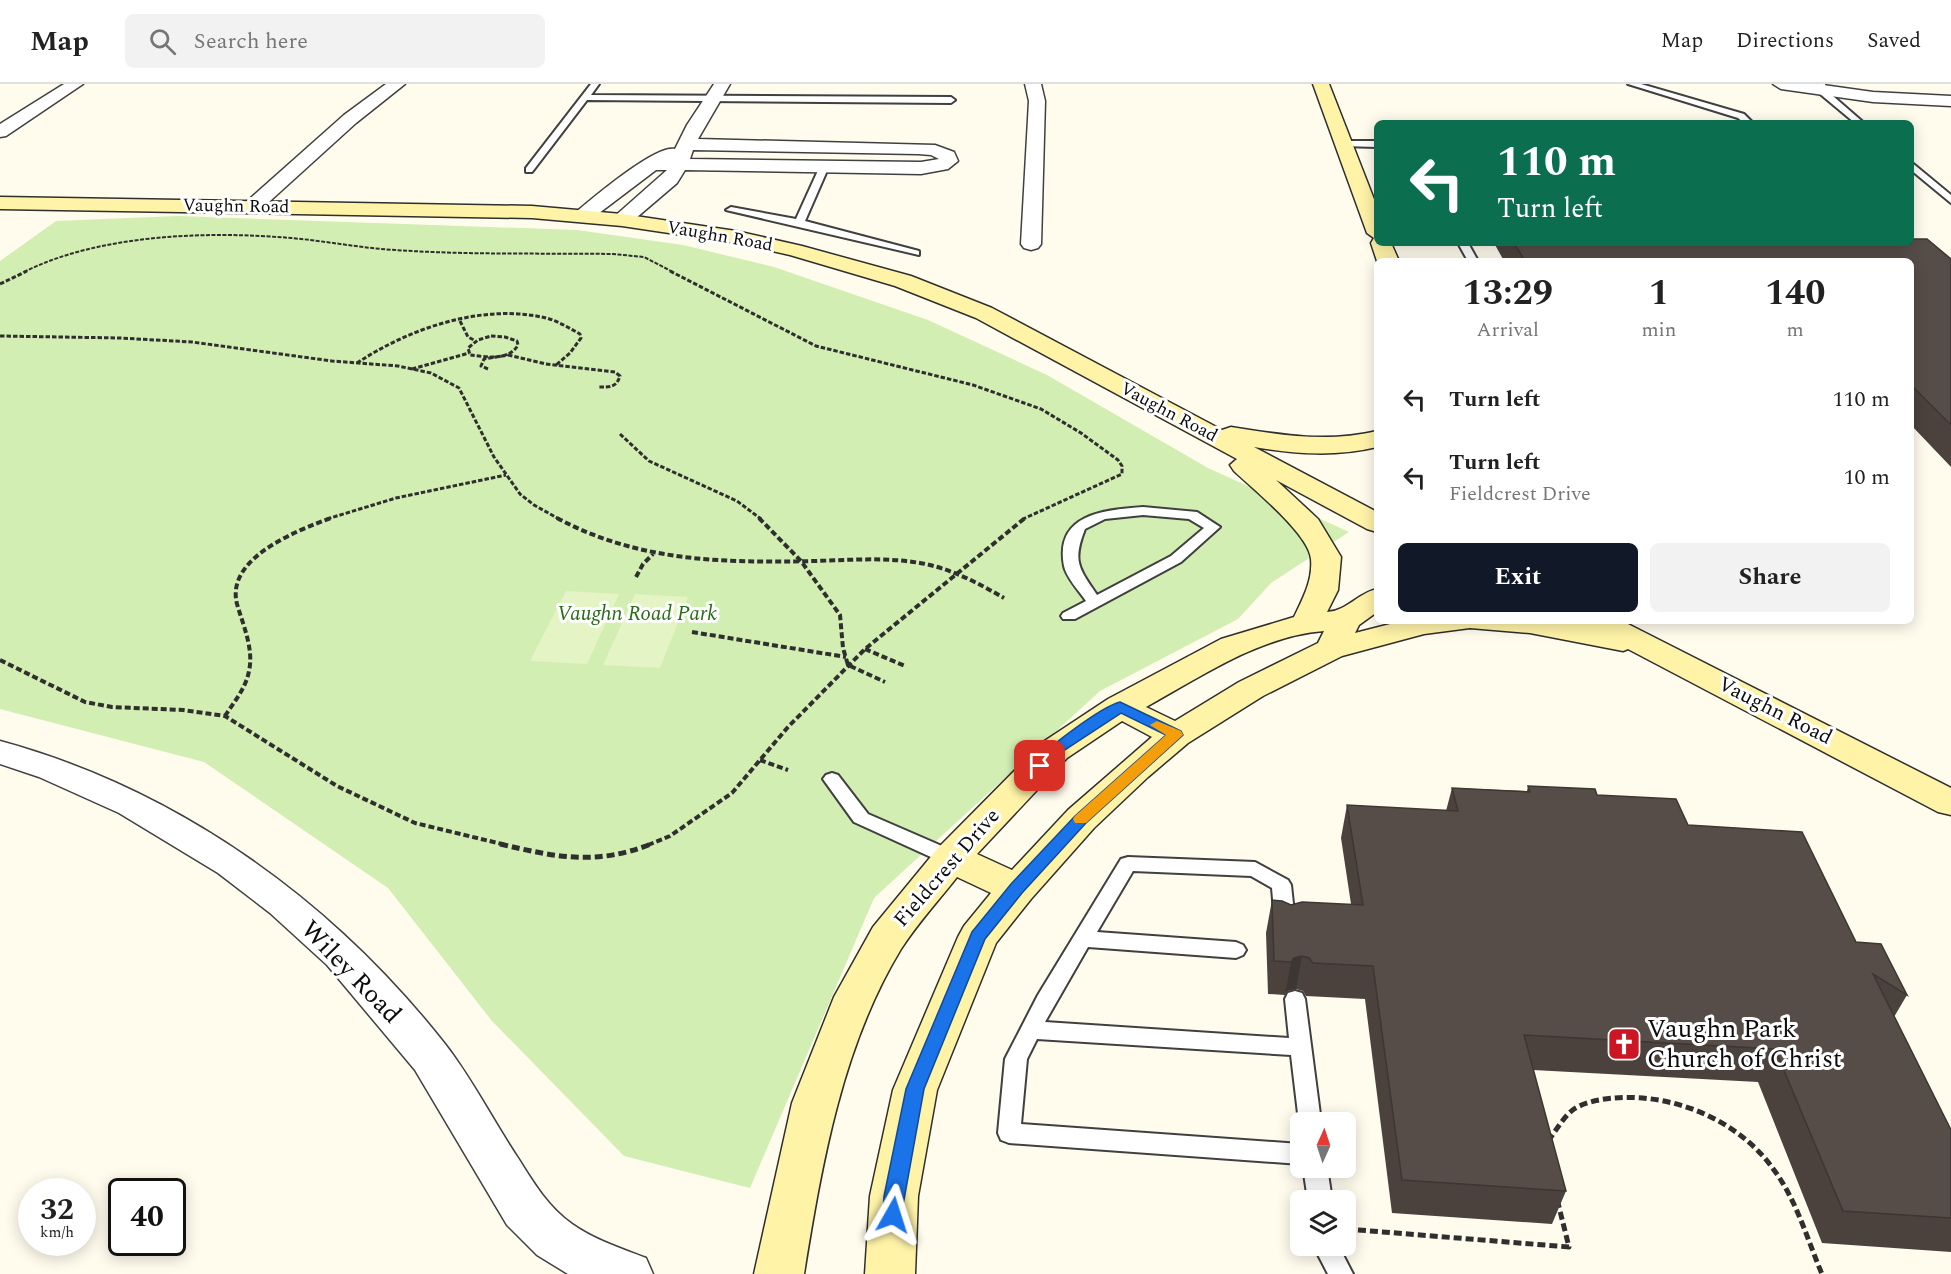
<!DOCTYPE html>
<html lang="en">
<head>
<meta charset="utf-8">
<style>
  body { margin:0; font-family:Spectral,serif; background:#f2f2f2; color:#222; height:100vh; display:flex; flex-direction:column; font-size:22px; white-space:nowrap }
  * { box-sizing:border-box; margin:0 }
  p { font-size:20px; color:#767676 }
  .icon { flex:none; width:33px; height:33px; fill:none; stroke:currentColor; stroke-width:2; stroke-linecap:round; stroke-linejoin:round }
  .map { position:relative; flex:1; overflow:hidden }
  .side { position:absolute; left:1374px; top:174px; width:540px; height:366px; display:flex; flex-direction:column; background:#fff; border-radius:9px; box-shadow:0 3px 15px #0003 }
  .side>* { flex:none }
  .banner { position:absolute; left:1374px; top:36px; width:540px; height:126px; border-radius:9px; box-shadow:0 3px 15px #0003; background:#0b6e4f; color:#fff; overflow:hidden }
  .needle { width:39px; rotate:3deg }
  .fabs { position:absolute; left:1290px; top:1028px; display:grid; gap:12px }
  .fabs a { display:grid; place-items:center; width:66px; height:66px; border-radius:9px; background:#fff; box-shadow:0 3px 15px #0003; font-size:30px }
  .speed { position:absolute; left:18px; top:1094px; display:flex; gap:12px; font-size:30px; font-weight:700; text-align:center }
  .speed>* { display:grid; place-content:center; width:78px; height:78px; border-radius:50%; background:#fff; box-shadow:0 3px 15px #0003; line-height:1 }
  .speed small { font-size:15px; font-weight:400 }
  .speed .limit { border:3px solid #111; border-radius:9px; background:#fff; color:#111 }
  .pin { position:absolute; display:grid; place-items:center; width:51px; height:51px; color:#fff; margin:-26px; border-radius:12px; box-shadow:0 3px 9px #0006 }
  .me { position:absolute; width:66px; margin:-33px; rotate:6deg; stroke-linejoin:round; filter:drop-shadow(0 0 4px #0008) }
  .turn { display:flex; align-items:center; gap:21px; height:126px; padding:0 24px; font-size:27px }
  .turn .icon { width:78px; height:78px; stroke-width:2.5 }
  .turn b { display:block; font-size:42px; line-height:51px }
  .eta { display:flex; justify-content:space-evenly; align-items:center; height:102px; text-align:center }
  .eta b { font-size:36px; font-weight:700; line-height:42px }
  .cta { display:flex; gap:12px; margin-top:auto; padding:12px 24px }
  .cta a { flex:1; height:69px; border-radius:9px; background:#111827; color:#fff; font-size:24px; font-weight:700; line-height:69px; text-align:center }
  .cta a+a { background:#f2f2f2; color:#222 }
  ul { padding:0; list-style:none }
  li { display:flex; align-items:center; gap:18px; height:78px; padding:0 24px }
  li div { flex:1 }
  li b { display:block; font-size:22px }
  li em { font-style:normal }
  header { display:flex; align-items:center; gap:36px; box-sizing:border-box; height:84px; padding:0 30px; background:#fff; border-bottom:2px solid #e0e0e0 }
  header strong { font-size:28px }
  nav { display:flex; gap:33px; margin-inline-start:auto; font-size:21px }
  .search { width:420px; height:54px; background:#f2f2f2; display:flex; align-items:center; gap:15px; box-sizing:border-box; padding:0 21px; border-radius:9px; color:#767676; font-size:22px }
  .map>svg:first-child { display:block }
</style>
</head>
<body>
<header>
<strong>Map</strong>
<div class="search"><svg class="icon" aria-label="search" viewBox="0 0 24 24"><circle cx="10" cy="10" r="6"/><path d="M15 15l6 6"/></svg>Search here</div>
<nav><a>Map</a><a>Directions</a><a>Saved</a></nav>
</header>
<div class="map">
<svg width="1951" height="1190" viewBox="0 0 1951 1190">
  <rect width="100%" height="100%" fill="#fffbed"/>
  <path fill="#d2eeb2" d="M 178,132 L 577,146 L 683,161 L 774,183 L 928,236 L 1047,291 L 1208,384 L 1349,448 L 1271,499 L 1238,535 L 1100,607 L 874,814 L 750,1104 L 624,1072 L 492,937 L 388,804 L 204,678 L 0,625 L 0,177 L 56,137 Z"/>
  <path fill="#e5f4c5" d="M 566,507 L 619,510 L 587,580 L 530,577 Z
    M 635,510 L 688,513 L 660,584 L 603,581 Z"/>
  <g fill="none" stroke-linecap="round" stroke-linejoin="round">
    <g stroke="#404040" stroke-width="4">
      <path id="lane" d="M 591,0 L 599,0 L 591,11 L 951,13 L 955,16 L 951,19 L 587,16 L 532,88 L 526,88 L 526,84 Z
        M 1628,0 L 1641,0 L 1744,30 L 1753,39 L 1744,39 L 1738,34 Z
        M 1817,0 L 1825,0 L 1826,6 L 1864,39 L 1855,39 L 1819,9 Z
        M 1344,57 L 1377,57 L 1377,63 L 1341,62 L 1339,60 Z
        M 1911,78 L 1951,111 L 1951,119 L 1911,86 Z
        M 821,80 L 829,82 L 805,137 L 919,167 L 919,171 L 726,126 L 731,123 L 796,135 Z
        M 1458,159 L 1468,159 L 1478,177 L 1468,177 Z
        M 1143,423 L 1197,428 L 1220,443 L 1181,478 L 1075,535 L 1063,535 L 1061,532 L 1063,529 L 1086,517 C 1079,507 1066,493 1064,482 C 1054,429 1106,426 1143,423 ZM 1143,431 L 1189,435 L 1204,444 L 1171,472 L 1097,511 C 1079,484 1072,478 1085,445 L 1105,435 Z
        M 832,689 L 838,691 L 868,730 L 958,769 L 960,774 L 958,779 L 951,781 L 944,779 L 854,738 L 823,695 L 826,691 Z
        M 1128,773 L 1255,778 L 1288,796 L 1291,801 L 1295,838 L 1292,843 L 1285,845 L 1278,843 L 1275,838 L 1272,804 L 1251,792 L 1133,787 L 1097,848 L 1236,858 L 1243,861 L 1246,866 L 1243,871 L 1236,874 L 1088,863 L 1045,938 L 1289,954 L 1285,915 L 1288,909 L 1295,907 L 1302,909 L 1305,915 L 1321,1038 L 1300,1038 L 1300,1042 L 1299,1038 L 1291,971 L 1037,955 L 1027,975 L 1021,1040 L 1300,1060 L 1300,1080 L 1009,1059 L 1001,1056 L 998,1049 L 1005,975 L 1038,911 L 1121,775 Z
        M 1303,1083 L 1327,1083 L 1332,1116 L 1308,1116 Z
        M 1313,1161 L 1338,1161 L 1353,1190 L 1328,1190 Z"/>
    </g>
    <g stroke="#404040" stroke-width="3">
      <path id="street" d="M 64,0 L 83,0 L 6,52 L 0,53 L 0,40 Z
        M 386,0 L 405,0 L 356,39 L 259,127 L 245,127 L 242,123 L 245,119 L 344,31 Z
        M 714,0 L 730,0 L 698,55 L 935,61 L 954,68 L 958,77 L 948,85 L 921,90 L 685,86 L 677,99 L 629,140 L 615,140 L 612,136 L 615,132 L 667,86 L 656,86 L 590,136 L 576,136 L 573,132 L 576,128 C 593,114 656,60 675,65 L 687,41 ZM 693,66 L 918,70 L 931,71 L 939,75 L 921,78 L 690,75 Z
        M 1025,0 L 1041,0 L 1045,17 L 1041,160 L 1038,164 L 1031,166 L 1024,164 L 1021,160 L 1029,17 Z
        M 1773,0 L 1816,0 L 1873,8 L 1951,12 L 1951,22 L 1873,18 L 1781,5 Z
        M 0,657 C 177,705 332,816 445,960 C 471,993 494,1038 518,1074 C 533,1098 548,1123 572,1140 C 595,1156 620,1164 646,1174 L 653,1190 L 568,1190 L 537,1171 L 507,1141 L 415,986 L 327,881 L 270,829 L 218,789 L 119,729 L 39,693 L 0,680 Z"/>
    </g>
    <g stroke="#2f2f2f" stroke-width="3">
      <path id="secondary" d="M 1313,0 L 1329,0 L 1377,123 L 1377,159 L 1391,159 L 1399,177 L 1377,177 L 1371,159 L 1374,154 L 1367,149 Z
        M 0,113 L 532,122 L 622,130 L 736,147 L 802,162 L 911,192 L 992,224 L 1222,346 L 1231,343 C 1281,351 1327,359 1377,347 L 1377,363 C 1335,373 1296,370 1254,363 L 1377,428 L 1377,448 L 1367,445 L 1276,396 L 1318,435 L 1341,473 L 1338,506 L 1327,528 C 1347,527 1358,509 1377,505 L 1377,528 L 1359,541 L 1355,549 L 1402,537 L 1566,537 L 1585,540 L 1582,537 L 1622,537 L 1951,704 L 1951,731 L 1938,728 L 1628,565 L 1623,567 L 1530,549 L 1470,544 L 1424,550 L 1342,572 L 1263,612 L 1188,659 L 1148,693 L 1094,744 L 1031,815 L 996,859 L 937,1006 L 918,1112 L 915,1190 L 865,1190 L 870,1112 L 893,1006 L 958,853 L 964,842 L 991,809 L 957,793 C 939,816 917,840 901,865 C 842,962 822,1079 804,1190 L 754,1190 L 792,1019 L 834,913 L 873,843 L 938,764 L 1043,658 L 1108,615 L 1221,555 L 1294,533 C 1303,514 1313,496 1311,475 C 1309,450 1253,405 1234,387 L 1230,381 L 1237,375 L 976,234 L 895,202 L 790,171 L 736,159 L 622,142 L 532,134 L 0,125 ZM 1324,547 L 1318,559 L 1239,598 L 1175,637 L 1146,623 C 1202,592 1260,552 1324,547 ZM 1122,637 L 1152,653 L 1068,726 L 1012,786 L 977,770 L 1067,674 Z"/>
    </g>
    <path stroke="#2f2f2f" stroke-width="2" stroke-dasharray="4 1.5" stroke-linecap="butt" d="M 24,188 C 100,150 207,147 291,154 C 326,157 360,164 395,166 C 467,171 541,169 613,170 L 644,173 L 673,188"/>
    <path stroke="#2f2f2f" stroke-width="3" stroke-dasharray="4.5 2" stroke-linecap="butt" d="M 670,187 L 816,262 L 973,301 L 1041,325 L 1081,349 L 1118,376 L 1122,382 L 1122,390 L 1023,435
      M 0,200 L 27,187
      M 460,237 L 468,253 L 474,256
      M 0,252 L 120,254 L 192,258 L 332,277 L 398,282 L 431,289 L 459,304 L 494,373 L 520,410 L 534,421 L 559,435
      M 491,252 L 505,253 L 517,257 L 518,261 C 509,277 486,273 470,271 L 468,264 L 478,256 Z
      M 508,271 L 546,280 L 615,288 L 620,292 C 616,304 610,303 598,303
      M 357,279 C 410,244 483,219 546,234 C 558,237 569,244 580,250 L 581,254 L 570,269 L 556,281
      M 412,285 L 469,269
      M 488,285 L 481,282 L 484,275 L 508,271
      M 620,350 L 649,377 L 737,417 L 761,435
      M 327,435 L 396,414 L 506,391"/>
    <path stroke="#2f2f2f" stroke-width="4" stroke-dasharray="6 3" stroke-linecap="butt" d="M 557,434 C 639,478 723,479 815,477 C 850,476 885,473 920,479 C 950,484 978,499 1004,514
      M 759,434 L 801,477 L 840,531 L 843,564 L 848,581 L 885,598
      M 636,493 L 643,480 L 653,470
      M 692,548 L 846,573
      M 865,565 L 905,582
      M 0,576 L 85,618 L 112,623 L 183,626 L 225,632 L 337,702 L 415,739 L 506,761
      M 225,632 C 234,618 246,604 249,587 C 254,565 243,541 237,520 C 225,474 298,446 331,434
      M 760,676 L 788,686
      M 648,761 L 670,752 L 732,709 L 788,643 L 865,565 L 1025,434"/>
    <path stroke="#2f2f2f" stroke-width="5" stroke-dasharray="8 4" stroke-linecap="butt" d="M 500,760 C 556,773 595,782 651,760
      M 1548,1057 C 1556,1047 1563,1033 1574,1025 C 1585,1018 1601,1015 1614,1014 C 1673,1009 1739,1036 1774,1086 C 1797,1117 1807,1155 1822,1190
      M 1346,1145 L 1569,1163 L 1558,1119"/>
    <use href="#lane" fill="#fff" fill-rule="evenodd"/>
    <use href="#street" fill="#fff" fill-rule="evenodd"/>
    <use href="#secondary" fill="#fff3a8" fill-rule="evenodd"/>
  </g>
  <path fill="#4b423e" d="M 1494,159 L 1911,159 L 1951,175 L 1951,383 L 1911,341 L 1911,177 L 1504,177 Z
    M 1528,702 L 1597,711 L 1688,741 L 1856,858 L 1907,911 L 1894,933 L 1951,1046 L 1951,1168 L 1822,1159 L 1758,998 L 1533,986 L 1566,1107 L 1552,1140 L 1392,1129 L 1365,915 L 1306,912 L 1303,907 L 1296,905 L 1287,907 L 1285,911 L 1268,910 L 1266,849 L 1272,816 L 1291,821 L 1351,820 L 1341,754 L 1347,721 L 1446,727 L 1452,704 L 1527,707 Z"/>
  <path fill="#3d3632" d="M 1302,872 L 1296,905 L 1287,907 L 1285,911 L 1291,878 L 1294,874 Z"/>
  <path fill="#574d48" stroke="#3d3632" stroke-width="1.5" d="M 1911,155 L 1927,155 L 1951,175 L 1951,341 L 1911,301 L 1911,177 L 1525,177 L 1514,159 L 1911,159 Z
    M 1528,702 L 1595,705 L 1597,711 L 1676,715 L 1688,741 L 1802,748 L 1856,858 L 1881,860 L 1907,911 L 1873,890 L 1951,1046 L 1951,1134 L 1843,1127 L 1775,965 L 1524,951 L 1566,1107 L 1402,1096 L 1373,882 L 1313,879 L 1309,874 L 1302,872 L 1294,874 L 1291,878 L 1274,877 L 1272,816 L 1282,817 L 1291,821 L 1302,818 L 1363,821 L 1347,721 L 1458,727 L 1452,704 L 1530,708 Z"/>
  <path fill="#1a73e8" stroke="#114b97" stroke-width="1.5" d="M 1120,618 L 1181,647 L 1183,651 L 1086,739 L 1022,809 L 985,855 L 924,1005 L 900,1138 L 893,1140 L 886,1138 L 883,1131 L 884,1112 L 906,1005 L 972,848 L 1011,800 L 1075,732 L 1166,651 L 1121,629 L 1060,669 L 1045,685 L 1034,685 L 1032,682 C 1043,666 1101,623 1120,618 Z"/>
  <path fill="#f59e0b" d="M 1157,637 L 1181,647 L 1183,651 L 1086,739 L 1075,739 L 1073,735 L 1075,732 L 1166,651 L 1150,641 Z"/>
  <defs>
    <g id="church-square" transform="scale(1.725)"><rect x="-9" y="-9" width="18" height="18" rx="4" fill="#cb1623" stroke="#fff"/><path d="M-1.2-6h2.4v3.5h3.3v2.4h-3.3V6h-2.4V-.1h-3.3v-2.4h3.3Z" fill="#fff"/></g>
  </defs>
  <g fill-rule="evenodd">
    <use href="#church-square" x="1624" y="960"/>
  </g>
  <g text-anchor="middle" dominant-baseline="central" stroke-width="6" stroke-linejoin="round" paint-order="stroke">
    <g font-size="18" fill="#0d0d0d" stroke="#fff">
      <text transform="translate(236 122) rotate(1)">Vaughn Road</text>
      <text transform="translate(720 152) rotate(10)">Vaughn Road</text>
      <text transform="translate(1169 328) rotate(28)">Vaughn Road</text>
    </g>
    <g font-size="21" font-style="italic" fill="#2a6b16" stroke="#fff">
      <text x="637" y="530">Vaughn Road Park</text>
    </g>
    <g font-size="21" fill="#0d0d0d" stroke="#fff">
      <text transform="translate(1775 627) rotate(27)">Vaughn Road</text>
      <text transform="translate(947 784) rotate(-49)">Fieldcrest Drive</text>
    </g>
    <g font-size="26" fill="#0d0d0d" stroke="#fff">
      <text transform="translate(351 888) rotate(46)">Wiley Road</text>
    </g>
    <g font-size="26" fill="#0d0d0d" stroke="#fff" text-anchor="start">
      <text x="1647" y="945">Vaughn Park<tspan x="1647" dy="30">Church of Christ</tspan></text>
    </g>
  </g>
</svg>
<div class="fabs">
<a><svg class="needle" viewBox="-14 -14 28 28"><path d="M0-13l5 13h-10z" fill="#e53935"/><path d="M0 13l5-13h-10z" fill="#767676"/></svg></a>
<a><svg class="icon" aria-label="layers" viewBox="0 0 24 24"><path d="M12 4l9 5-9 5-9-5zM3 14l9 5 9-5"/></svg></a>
</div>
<div class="speed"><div>32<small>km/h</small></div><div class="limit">40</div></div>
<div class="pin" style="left:1040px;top:682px;background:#d93025"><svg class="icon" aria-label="arrive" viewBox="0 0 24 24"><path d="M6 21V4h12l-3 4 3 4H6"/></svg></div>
<svg class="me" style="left:893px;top:1131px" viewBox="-20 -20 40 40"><path d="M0-17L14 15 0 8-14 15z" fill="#1a73e8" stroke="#fff" stroke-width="4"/></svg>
<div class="banner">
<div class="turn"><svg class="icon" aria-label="left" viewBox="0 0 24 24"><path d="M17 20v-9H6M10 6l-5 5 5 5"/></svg><div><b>110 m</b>Turn left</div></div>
</div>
<section class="side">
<div class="eta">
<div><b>13:29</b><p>Arrival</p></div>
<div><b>1</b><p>min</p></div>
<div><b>140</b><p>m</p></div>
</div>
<ul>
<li><svg class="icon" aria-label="left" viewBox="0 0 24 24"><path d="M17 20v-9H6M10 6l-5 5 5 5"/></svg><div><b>Turn left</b></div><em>110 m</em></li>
<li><svg class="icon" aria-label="left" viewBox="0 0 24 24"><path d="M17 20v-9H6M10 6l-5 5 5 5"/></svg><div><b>Turn left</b><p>Fieldcrest Drive</p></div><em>10 m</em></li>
</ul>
<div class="cta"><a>Exit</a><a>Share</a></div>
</section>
</div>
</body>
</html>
